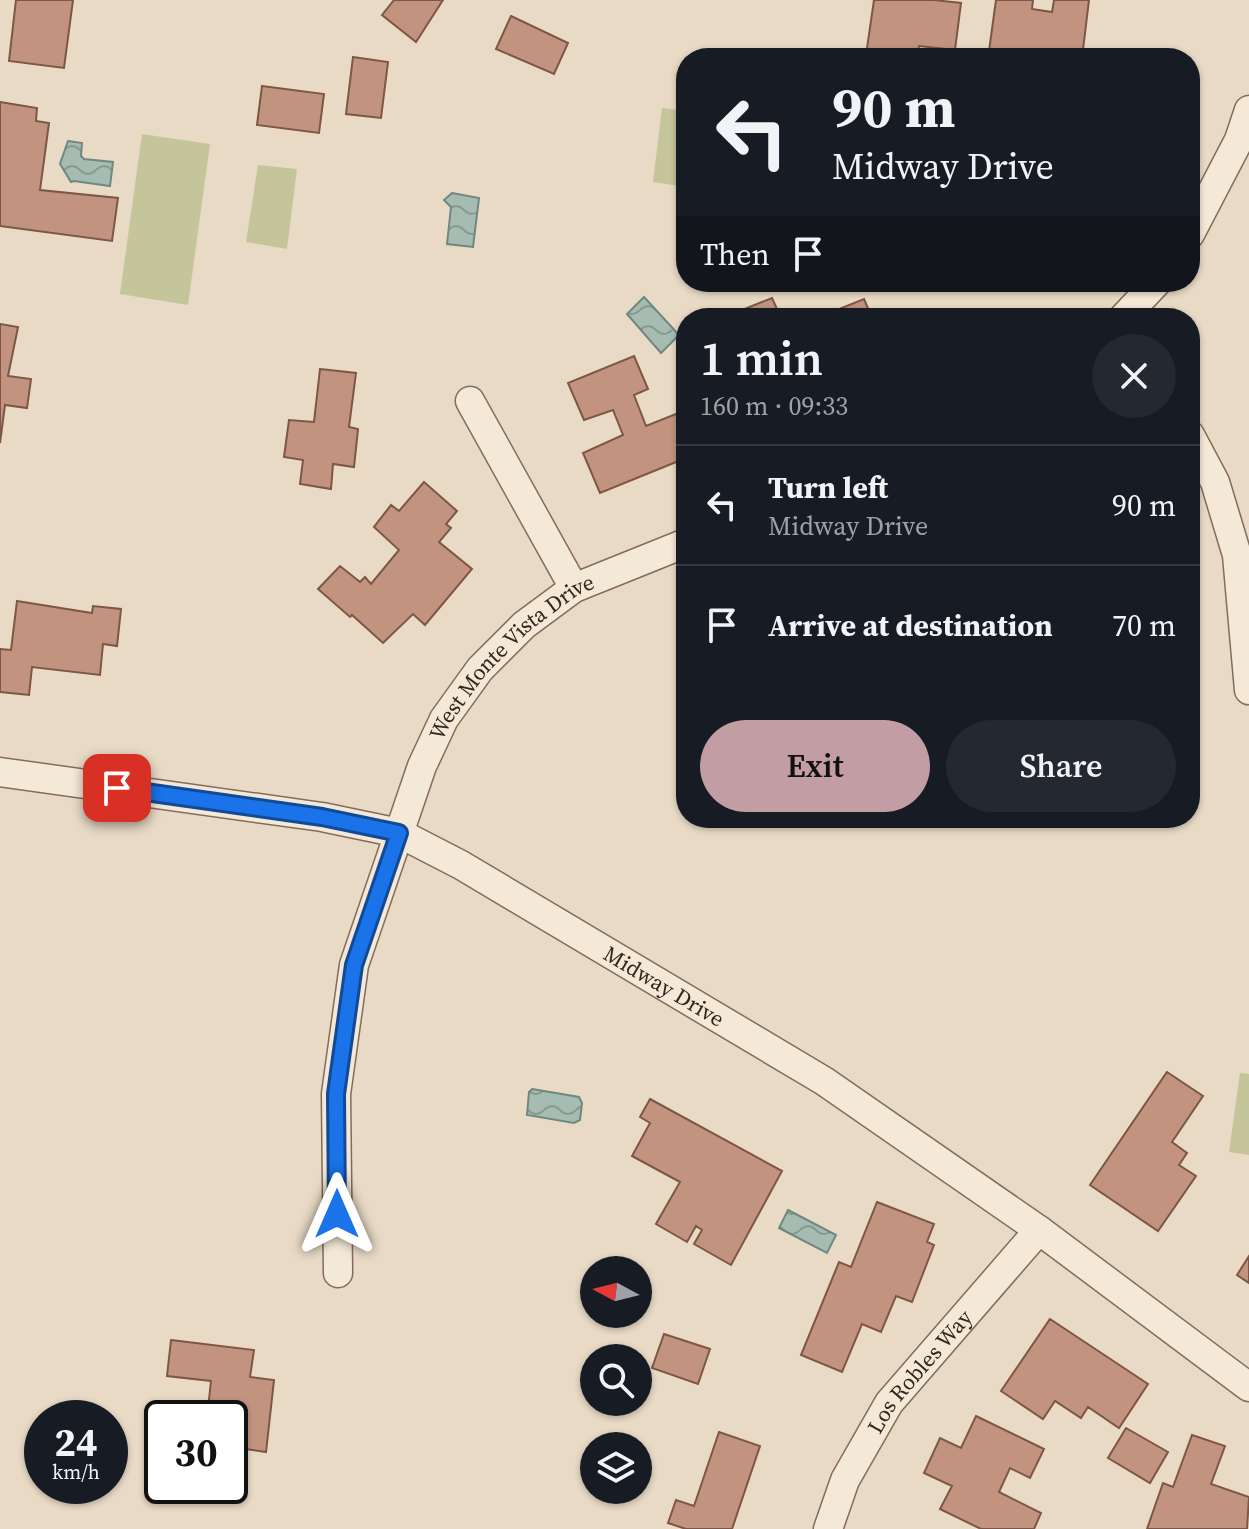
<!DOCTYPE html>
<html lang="en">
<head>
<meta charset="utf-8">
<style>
  body { margin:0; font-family:"Source Serif 4",serif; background:#242831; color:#f1f3f6; height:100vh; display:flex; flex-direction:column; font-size:30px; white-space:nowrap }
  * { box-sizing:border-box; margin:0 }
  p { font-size:26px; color:#9ea1a6 }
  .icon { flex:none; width:44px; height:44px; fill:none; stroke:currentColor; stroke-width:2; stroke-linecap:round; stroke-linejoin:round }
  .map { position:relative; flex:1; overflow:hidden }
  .panel { position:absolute; left:676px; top:308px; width:524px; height:520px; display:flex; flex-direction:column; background:#171b24; border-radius:32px; box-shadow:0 2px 6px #0004 }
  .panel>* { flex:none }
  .hud { position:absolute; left:676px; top:48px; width:524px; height:244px; border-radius:32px; box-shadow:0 2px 6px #0004; background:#171b24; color:#f1f3f6; overflow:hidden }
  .needle { width:52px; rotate:277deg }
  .tools { position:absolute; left:580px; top:1256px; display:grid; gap:16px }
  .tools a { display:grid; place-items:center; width:72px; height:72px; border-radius:50%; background:#171b24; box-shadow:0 2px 6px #0004; font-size:40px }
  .speed { position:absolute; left:24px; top:1400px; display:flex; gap:16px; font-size:40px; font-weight:700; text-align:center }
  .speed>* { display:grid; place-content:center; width:104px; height:104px; border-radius:50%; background:#171b24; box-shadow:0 2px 6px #0004; line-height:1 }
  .speed small { font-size:20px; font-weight:400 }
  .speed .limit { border:4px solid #111; border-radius:12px; background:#fff; color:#111 }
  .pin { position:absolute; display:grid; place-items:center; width:68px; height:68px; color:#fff; margin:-34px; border-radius:16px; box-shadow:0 4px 12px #0006 }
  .me { position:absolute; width:88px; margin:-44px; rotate:0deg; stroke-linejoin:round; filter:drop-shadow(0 0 6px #0008) }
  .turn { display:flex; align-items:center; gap:28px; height:168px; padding:0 24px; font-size:36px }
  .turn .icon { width:104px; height:104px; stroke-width:2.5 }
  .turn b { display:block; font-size:56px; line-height:68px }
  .then { display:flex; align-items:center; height:76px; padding:0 24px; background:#0003; gap:16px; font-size:30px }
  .round { display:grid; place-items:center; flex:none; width:84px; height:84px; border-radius:42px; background:#242831 }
  .overview { display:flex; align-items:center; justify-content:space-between; height:136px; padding:0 24px }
  h1 { font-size:48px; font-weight:600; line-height:60px }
  .cta { display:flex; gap:16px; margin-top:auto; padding:16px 24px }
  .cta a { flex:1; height:92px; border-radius:48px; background:#c29ea4; color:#111; font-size:32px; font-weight:600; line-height:92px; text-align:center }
  .cta a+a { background:#242831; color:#f1f3f6 }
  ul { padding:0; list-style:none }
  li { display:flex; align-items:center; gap:24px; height:120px; padding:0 24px; border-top:2px solid #363941 }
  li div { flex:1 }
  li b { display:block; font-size:30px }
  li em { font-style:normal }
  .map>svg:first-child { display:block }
</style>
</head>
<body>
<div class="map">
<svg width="1249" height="1529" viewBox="0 0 1249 1529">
  <defs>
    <pattern id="water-waves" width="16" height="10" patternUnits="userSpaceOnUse" patternTransform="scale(2)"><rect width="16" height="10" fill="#a6bcb3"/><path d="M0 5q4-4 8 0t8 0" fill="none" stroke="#889991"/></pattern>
  </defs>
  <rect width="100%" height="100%" fill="#e8dac5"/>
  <path fill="#c5c59b" d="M 662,108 L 686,111 L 686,187 L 653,182 Z
    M 142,134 L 210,144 L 188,305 L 120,294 Z
    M 258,165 L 297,169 L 287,249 L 246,242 Z
    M 1240,1073 L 1249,1074 L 1249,1155 L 1229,1152 Z"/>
  <path fill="url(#water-waves)" stroke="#6e8980" stroke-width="2" d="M 68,141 L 82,143 L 81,156 L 84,159 L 113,162 L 110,186 L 74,181 L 71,182 L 60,164 Z
    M 452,193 L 479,198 L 473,247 L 447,244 L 451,207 L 444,200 Z
    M 644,297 L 679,335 L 661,353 L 627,314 Z
    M 532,1089 L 579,1097 L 582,1103 L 580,1120 L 574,1123 L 527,1115 L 529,1092 Z
    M 788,1210 L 836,1235 L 827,1253 L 779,1228 Z"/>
  <path fill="#c29480" stroke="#7e5646" stroke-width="2" d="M 16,0 L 73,0 L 64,68 L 9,61 Z
    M 394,0 L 443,0 L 416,42 L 382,15 Z
    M 874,0 L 934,0 L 961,3 L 955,50 L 919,46 L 917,58 L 866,55 Z
    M 996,0 L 1033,0 L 1032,9 L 1052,12 L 1054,0 L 1089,0 L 1082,58 L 988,58 Z
    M 511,16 L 568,43 L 554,74 L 496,49 Z
    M 353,57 L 388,62 L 381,118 L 346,114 Z
    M 262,86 L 324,94 L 319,133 L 257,125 Z
    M 0,102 L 37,108 L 36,121 L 49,123 L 40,190 L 118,198 L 112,241 L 0,226 Z
    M 772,298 L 781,318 L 739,318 L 737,312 Z
    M 864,299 L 872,318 L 817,318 Z
    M 0,324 L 18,327 L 8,376 L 31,379 L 27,408 L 5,405 L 0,443 Z
    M 634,356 L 648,389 L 634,395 L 646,426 L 686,410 L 686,458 L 600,493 L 583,453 L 623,435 L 613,410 L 584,420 L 568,383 Z
    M 320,369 L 356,373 L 349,427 L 358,429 L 354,467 L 333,464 L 331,489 L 300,484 L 303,460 L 284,457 L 289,420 L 314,422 Z
    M 424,482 L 457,511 L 446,524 L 451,528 L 439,542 L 472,569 L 425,625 L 413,614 L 383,643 L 352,615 L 350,617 L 318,589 L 340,566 L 360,582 L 365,577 L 371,584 L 399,550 L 374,527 L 391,505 L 399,511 Z
    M 17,601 L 92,613 L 93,606 L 121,609 L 117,646 L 103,644 L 100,675 L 32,667 L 29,695 L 0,692 L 0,649 L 11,650 Z
    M 1167,1072 L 1203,1096 L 1172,1142 L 1187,1153 L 1179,1165 L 1196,1176 L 1158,1231 L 1090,1185 Z
    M 650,1099 L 782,1171 L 731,1265 L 694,1244 L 702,1230 L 696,1226 L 687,1242 L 656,1224 L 680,1182 L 632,1156 L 650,1123 L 640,1117 Z
    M 877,1202 L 934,1224 L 927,1242 L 934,1245 L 912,1302 L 896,1296 L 881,1332 L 862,1324 L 842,1372 L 801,1355 L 839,1262 L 851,1267 Z
    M 1249,1256 L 1249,1283 L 1237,1275 Z
    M 1050,1319 L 1148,1384 L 1119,1428 L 1088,1407 L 1081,1418 L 1055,1401 L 1043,1419 L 1001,1391 Z
    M 664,1334 L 710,1349 L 698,1384 L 652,1368 Z
    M 171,1340 L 254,1350 L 250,1377 L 274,1380 L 266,1452 L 245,1449 L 240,1488 L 225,1486 L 230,1486 L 230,1418 L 207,1418 L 211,1381 L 167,1376 Z
    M 976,1416 L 1044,1449 L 1030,1478 L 1010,1468 L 999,1492 L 1041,1513 L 1034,1529 L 981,1529 L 940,1509 L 952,1486 L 924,1473 L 940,1438 L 961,1448 Z
    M 1126,1428 L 1168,1452 L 1150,1483 L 1108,1458 Z
    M 719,1432 L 760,1446 L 732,1529 L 686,1529 L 668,1523 L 676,1500 L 694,1506 Z
    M 1192,1435 L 1225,1446 L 1211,1484 L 1249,1497 L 1247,1529 L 1147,1529 L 1163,1483 L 1173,1487 Z"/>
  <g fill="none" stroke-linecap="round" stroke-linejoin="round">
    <g stroke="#816c5d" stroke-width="31">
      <g id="street">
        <path d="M 1190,234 L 1239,140 L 1249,110"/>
        <path d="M 1123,318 L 1157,282"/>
        <path d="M 470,401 L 574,588"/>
        <path d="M 1190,435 L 1215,482 L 1237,555 L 1249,690"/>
        <path id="s1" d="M 0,772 L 322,817 L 399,833 L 461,865 L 824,1081 L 1039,1230 L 1249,1387"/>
        <path id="s2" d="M 338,1273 L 336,1094 L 354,965 L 422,766 L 444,719 L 480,669 L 524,625 L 574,588 L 686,543"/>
        <path id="s3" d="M 828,1529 L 845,1480 L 889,1403 L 1039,1230"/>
      </g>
    </g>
    <use href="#street" stroke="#f4e8d7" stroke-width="28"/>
  </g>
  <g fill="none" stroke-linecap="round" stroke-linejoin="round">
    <g stroke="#114b97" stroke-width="20">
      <path id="route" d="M 117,788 L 322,817 L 399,833 L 354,965 L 336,1094 L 337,1214"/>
    </g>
    <use href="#route" stroke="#1a73e8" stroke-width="14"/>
  </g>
  <g text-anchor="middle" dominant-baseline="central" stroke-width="6" stroke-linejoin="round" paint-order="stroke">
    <g font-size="22" fill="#33271f" stroke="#f1e5d4">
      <text stroke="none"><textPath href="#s2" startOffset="664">West Monte Vista Drive</textPath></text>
      <text stroke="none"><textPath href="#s1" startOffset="710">Midway Drive</textPath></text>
      <text stroke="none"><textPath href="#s3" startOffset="184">Los Robles Way</textPath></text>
    </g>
  </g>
</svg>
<div class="tools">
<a><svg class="needle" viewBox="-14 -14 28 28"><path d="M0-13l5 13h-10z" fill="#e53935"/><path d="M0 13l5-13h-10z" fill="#9ea1a6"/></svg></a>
<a><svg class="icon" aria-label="search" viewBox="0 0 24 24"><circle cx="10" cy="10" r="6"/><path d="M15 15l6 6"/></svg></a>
<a><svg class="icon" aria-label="layers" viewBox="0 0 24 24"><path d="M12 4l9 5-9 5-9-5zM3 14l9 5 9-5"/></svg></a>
</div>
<div class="speed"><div>24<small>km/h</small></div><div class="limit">30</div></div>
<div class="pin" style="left:117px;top:788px;background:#d93025"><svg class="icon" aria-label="arrive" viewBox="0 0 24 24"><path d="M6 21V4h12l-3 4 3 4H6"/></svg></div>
<svg class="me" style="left:337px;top:1214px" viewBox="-20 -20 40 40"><path d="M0-17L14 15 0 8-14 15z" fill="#1a73e8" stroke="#fff" stroke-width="4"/></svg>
<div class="hud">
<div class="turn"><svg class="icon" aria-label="left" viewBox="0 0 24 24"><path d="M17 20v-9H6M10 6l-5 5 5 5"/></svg><div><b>90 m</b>Midway Drive</div></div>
<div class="then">Then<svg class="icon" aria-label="arrive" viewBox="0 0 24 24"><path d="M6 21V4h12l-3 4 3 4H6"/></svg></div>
</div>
<section class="panel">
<div class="overview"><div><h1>1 min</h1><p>160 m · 09:33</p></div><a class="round"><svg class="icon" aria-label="close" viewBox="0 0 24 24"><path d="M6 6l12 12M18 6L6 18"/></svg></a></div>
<ul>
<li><svg class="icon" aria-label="left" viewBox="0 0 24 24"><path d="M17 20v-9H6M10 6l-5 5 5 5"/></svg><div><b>Turn left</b><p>Midway Drive</p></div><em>90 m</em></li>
<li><svg class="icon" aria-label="arrive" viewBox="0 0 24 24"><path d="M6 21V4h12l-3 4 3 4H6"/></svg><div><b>Arrive at destination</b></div><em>70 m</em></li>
</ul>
<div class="cta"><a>Exit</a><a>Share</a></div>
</section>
</div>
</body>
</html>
